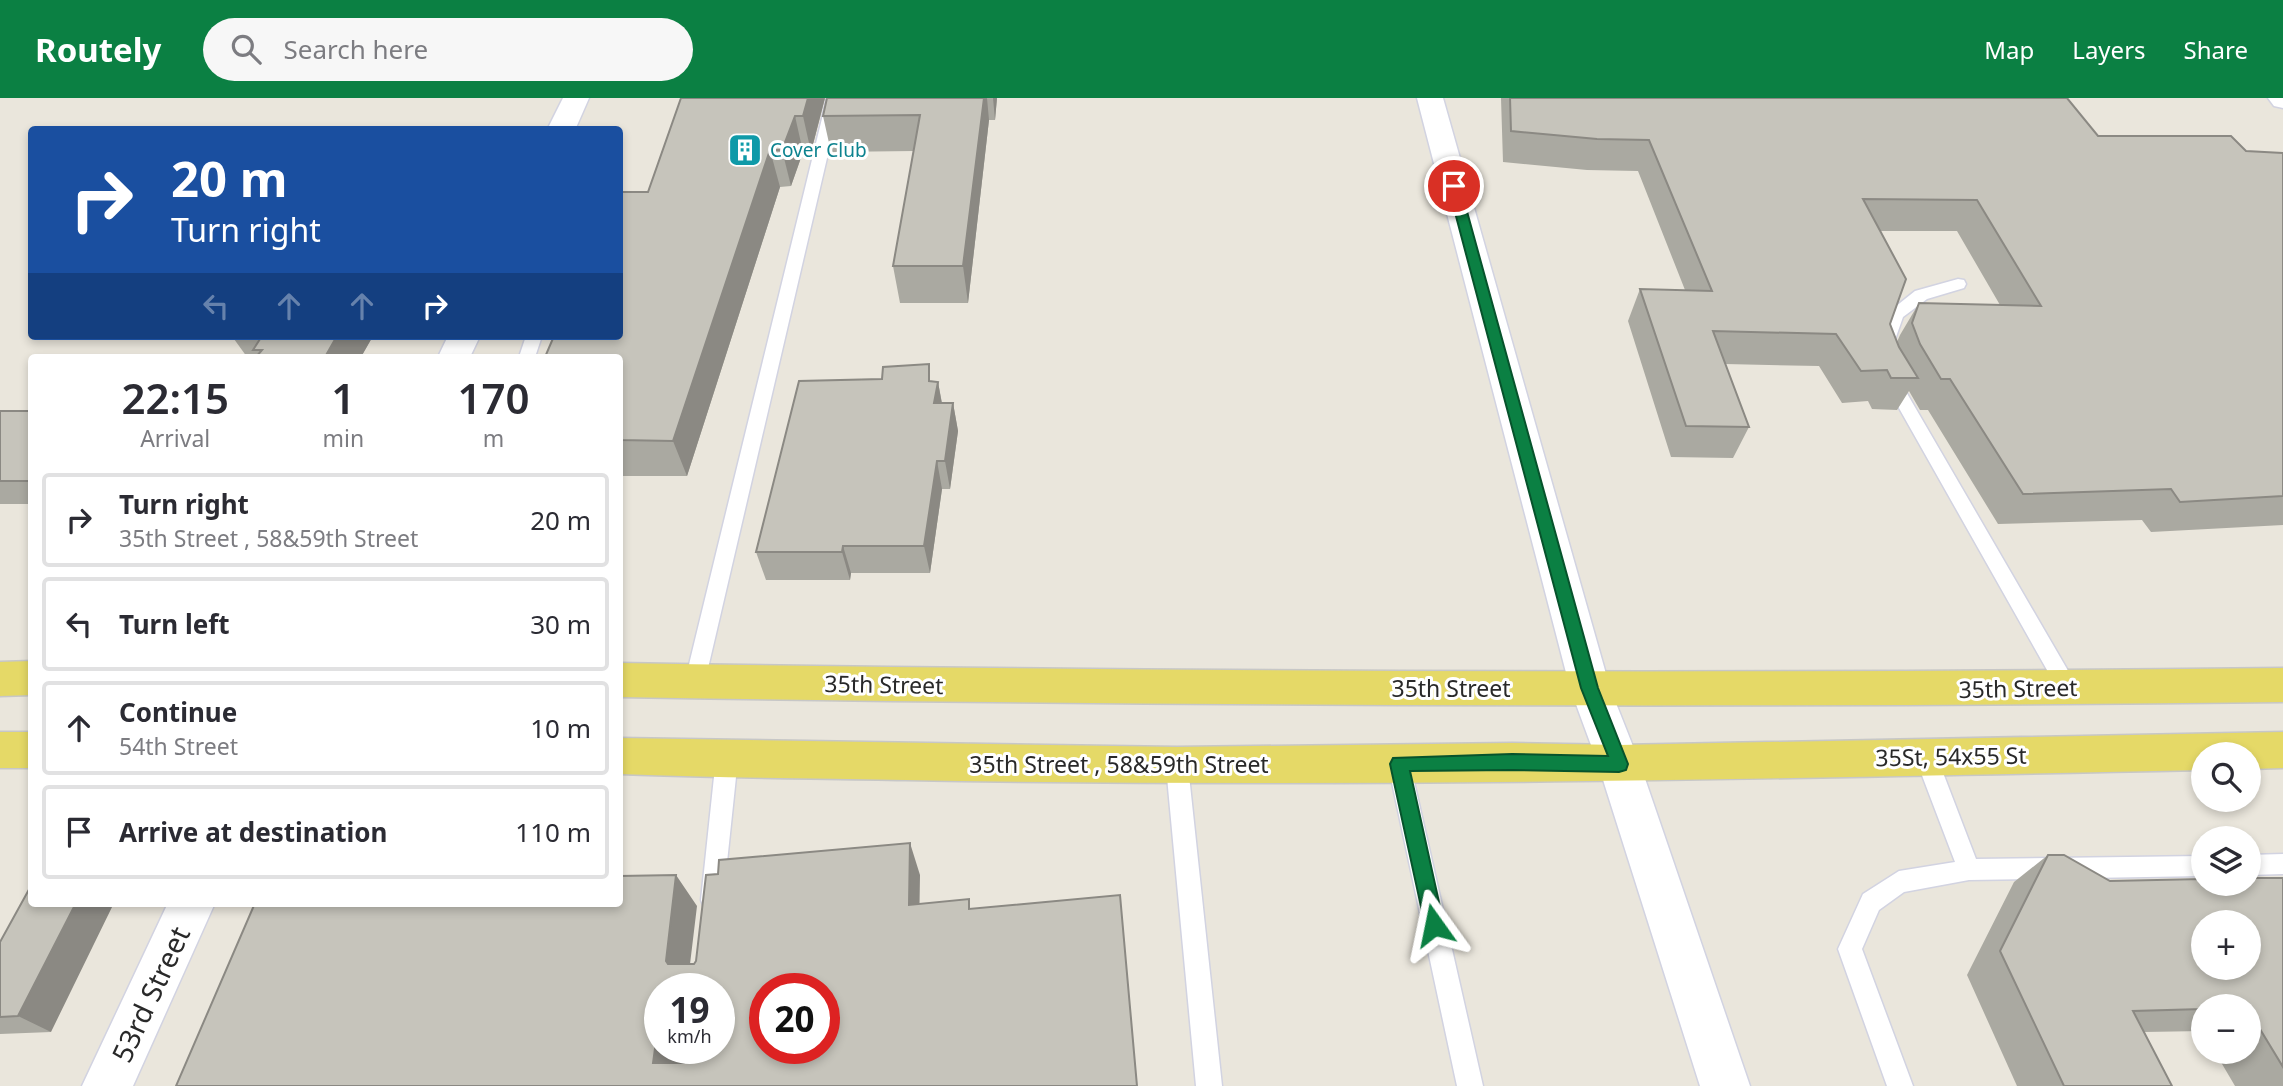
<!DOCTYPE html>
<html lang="en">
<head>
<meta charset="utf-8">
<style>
  body { margin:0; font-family:"Noto Sans",sans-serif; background:#f7f7f7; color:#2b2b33; height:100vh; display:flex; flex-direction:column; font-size:26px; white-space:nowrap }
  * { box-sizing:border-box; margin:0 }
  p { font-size:23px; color:#7c7c81 }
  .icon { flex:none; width:38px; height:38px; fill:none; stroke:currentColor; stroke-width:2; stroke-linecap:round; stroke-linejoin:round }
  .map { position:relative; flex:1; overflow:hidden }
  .details { position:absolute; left:28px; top:256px; width:595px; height:553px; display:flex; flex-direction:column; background:#fff; border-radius:7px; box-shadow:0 4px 10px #0003 }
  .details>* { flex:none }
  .hud { position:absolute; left:28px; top:28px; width:595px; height:214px; border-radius:7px; box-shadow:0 4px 10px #0003; background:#1a4fa0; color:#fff; overflow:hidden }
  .controls { position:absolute; left:2191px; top:644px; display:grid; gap:14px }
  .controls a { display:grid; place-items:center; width:70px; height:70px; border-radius:50%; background:#fff; box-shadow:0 4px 10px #0003; font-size:35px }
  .speed { position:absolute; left:644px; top:875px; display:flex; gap:14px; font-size:35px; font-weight:700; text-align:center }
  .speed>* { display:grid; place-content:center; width:91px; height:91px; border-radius:50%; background:#fff; box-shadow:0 4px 10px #0003; line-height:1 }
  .speed small { font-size:18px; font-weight:400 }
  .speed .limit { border:10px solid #d22; background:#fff; color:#111 }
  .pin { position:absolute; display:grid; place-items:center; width:60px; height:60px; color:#fff; margin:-30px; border:4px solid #fff; border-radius:50%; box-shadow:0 2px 7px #0007 }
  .me { position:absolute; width:77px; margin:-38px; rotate:348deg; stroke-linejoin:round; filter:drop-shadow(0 0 5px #0008) }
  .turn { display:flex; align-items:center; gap:24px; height:147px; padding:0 28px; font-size:32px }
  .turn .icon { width:91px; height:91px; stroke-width:2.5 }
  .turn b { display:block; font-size:49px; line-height:60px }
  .lanes { display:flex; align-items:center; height:66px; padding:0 28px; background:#0003; justify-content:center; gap:35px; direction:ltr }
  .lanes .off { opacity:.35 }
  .eta { display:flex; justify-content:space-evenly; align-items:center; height:119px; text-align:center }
  .eta b { font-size:42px; font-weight:600; line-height:49px }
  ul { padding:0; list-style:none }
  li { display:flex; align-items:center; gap:21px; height:94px; margin:0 14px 10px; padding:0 14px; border:4px solid #e1e1e2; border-radius:7px }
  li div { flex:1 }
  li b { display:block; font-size:26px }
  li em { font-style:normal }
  header { display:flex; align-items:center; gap:42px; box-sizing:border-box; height:98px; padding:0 35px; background:#0b8043; color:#fff }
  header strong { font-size:33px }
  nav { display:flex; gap:38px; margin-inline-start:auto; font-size:24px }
  .search { width:490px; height:63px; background:#f7f7f7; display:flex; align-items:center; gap:18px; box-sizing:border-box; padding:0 24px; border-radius:38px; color:#7c7c81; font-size:26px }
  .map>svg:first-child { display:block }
</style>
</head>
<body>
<header>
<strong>Routely</strong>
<div class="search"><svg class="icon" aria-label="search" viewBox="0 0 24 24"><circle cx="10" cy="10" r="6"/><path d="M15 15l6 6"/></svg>Search here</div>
<nav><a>Map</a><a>Layers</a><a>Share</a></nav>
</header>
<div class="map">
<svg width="2283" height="988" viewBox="0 0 2283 988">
  <rect width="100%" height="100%" fill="#eae6dc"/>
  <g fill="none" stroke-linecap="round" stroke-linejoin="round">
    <g stroke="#d2d3e1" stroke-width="3">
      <path id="service" d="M 827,0 L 841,0 L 705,583 L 702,589 L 695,591 L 688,589 L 685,583 Z
        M 1958,181 L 1964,182 L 1966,186 L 1964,190 L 1927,201 L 1903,219 L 1890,256 L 1878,256 L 1876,252 L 1890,213 L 1915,193 Z
        M 526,238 L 542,238 L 535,259 L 519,259 Z
        M 1890,274 L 1898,280 L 2074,583 L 2077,589 L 2074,595 L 2067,598 L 2060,595 L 1882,280 Z
        M 1926,650 L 1934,652 L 1937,659 L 1976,761 L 2203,758 L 2203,778 L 1969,782 L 1904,794 L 1879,812 L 1862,851 L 1913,988 L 1887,988 L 1838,851 L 1863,796 L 1899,773 L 1955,764 L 1915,659 L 1918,652 Z
        M 727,651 L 735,653 L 738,660 L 723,802 L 720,810 L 712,813 L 704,810 L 701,802 L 716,660 L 719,653 Z
        M 1399,657 L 1407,659 L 1410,666 L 1483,988 L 1457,988 L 1388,666 L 1391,659 Z
        M 1177,659 L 1185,661 L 1188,668 L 1222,988 L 1196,988 L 1166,668 L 1169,661 Z
        M 2283,756 L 2283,776 L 2249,777 L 2249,757 Z"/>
    </g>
    <g stroke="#d2d3e1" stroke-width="3">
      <path id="minor" d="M 563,0 L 589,0 L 575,32 L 547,32 Z
        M 1417,0 L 1443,0 L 1610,590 L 1640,666 L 1750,988 L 1700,988 L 1598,666 L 1570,590 Z
        M 448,238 L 480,238 L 470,259 L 438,259 Z
        M 168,805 L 215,805 L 133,988 L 82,988 Z"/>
    </g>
    <g stroke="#d2d3e1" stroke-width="3">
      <path id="secondary" d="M 2268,0 L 2283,0 L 2283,10 L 2274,8 Z"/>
    </g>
    <g stroke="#c7c7c7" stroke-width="3">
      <path id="primary" d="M 32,563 L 32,597 L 0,598 L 0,564 Z
        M 620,565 C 1174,574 1729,576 2283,570 L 2283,604 C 1729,610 1174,608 620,599 Z
        M 0,634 L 32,634 L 32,670 L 0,670 Z
        M 2283,634 L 2283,670 L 2249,671 L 2249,656 L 2203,656 L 2203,672 C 1771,681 1339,690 906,682 C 811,680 715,680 620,676 L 620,640 L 1177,649 L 1512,645 L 1619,647 Z"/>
    </g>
    <use href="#service" fill="#fff" fill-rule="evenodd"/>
    <use href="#minor" fill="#fff" fill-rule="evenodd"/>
    <use href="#secondary" fill="#fff" fill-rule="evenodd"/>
    <use href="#primary" fill="#e5d967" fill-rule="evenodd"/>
  </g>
  <path fill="#aaa9a1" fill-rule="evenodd" d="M 825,0 L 811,54 L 803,54 L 791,88 L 780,89 L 687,378 L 620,378 L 620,259 L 648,94 Z
    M 827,0 L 997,0 L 995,22 L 989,22 L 968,205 L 900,205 L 893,168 L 914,53 L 831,54 L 823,18 Z
    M 1501,0 L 2067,0 L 2098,38 L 2246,53 L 2283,55 L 2283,427 L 2151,434 L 2142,422 L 1998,426 L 1928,312 L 1920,312 L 1909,293 L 1897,312 L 1872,311 L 1868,303 L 1842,305 L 1819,268 L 1725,266 L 1749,329 L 1733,360 L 1671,359 L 1628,223 L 1640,191 L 1685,192 L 1638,73 L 1587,72 L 1503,64 ZM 1880,133 L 1957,133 L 2000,207 L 1919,205 L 1900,237 L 1897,244 L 1890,226 Z
    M 373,238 L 361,259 L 247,259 L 234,241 Z
    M 932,283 L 938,284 L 942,305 L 953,305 L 958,333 L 950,391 L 942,391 L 930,475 L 851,475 L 850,482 L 766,482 L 756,454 Z
    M 0,313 L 32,313 L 32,406 L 0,406 Z
    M 2048,757 L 2110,783 L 2283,780 L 2283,988 L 2235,988 L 2215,954 L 2249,954 L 2249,908 L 2203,908 L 2203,933 L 2144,934 L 2172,988 L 2017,988 L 1967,877 L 2014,784 Z
    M 0,844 L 51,934 L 0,936 Z"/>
  <path fill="#8b8983" d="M 808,0 L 825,0 L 811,54 L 803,18 Z
    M 984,0 L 987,0 L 989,22 L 968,205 L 963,168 Z
    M 993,0 L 997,0 L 995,22 Z
    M 795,18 L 803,54 L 791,88 L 782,52 Z
    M 770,52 L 780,89 L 687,378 L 673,343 Z
    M 337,238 L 373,238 L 361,259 L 325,259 Z
    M 938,284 L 943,312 L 934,305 Z
    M 953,305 L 958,333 L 950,391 L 945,363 Z
    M 937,363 L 942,391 L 930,475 L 924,448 Z
    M 843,448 L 851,475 L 850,482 L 842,454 Z
    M 910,745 L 920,777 L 919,837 L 909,807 Z
    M 676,777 L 697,808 L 687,891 L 666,863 Z
    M 76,805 L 114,805 L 51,934 L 18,918 Z
    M 659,922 L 660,923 L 660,950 L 681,950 L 676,988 L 653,965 Z"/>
  <path fill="#c6c4bb" stroke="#8b8983" stroke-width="2" fill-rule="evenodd" d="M 681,0 L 808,0 L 803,18 L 795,18 L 782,52 L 770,52 L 673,343 L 620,342 L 620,259 L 545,259 L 554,238 L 620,238 L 620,94 L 648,94 Z
    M 827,0 L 984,0 L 963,168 L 893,168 L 920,17 L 823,18 Z
    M 1510,0 L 2067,0 L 2098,38 L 2231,38 L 2246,53 L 2283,55 L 2283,398 L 2180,404 L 2171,391 L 2023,396 L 1950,281 L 1941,281 L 1920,246 L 1912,225 L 1919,205 L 2041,208 L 1977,102 L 1863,101 L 1906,181 L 1890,226 L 1899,249 L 1918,280 L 1891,280 L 1887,272 L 1861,273 L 1836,236 L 1713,233 L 1749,329 L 1686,328 L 1640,191 L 1712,193 L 1649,42 L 1597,41 L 1511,33 Z
    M 236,238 L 337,238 L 325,259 L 256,259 L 262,252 L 253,252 L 260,241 L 234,241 Z
    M 929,266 L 929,283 L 938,284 L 934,305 L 953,305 L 945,363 L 937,363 L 924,448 L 843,448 L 842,454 L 756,454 L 799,283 L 882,281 L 883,269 Z
    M 0,313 L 32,313 L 32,383 L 0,383 Z
    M 910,745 L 909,807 L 969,801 L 969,811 L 1120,797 L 1137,988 L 176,988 L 255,805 L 620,805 L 620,778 L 676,777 L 666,863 L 668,866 L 694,866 L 696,863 L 706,777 L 718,776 L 719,762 ZM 660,891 L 719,891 L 719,950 L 685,950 L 684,965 L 653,965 L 659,922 L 660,922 ZM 765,891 L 824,891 L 824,950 L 765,950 Z
    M 2048,757 L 2064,757 L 2110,783 L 2203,781 L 2203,786 L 2249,786 L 2249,780 L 2283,780 L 2283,969 L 2249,913 L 2249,908 L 2203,908 L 2203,911 L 2133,913 L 2172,988 L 2064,988 L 2000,853 ZM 2203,824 L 2249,824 L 2249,870 L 2203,870 Z
    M 32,786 L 32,805 L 76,805 L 18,918 L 0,919 L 0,844 Z"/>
  <path fill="#0b8043" stroke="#07532c" stroke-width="2" d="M 1454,84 L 1460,88 L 1598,590 L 1628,666 L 1626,672 L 1619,674 L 1512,672 L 1410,673 L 1444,827 L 1441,834 L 1434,836 L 1428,834 L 1425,827 L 1390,666 L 1393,660 L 1512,656 L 1608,658 L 1581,590 L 1448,88 Z"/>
  <defs>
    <g id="building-square" transform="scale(1.75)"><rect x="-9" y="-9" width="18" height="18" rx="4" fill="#0f9aa8" stroke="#fff"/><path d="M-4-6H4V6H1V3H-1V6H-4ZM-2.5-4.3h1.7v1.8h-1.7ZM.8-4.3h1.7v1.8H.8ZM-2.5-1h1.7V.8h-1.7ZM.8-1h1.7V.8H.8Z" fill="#fff"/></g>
  </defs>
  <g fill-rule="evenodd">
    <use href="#building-square" x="745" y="52"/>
  </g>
  <g text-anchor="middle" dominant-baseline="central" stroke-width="6" stroke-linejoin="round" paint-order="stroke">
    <g font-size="19" fill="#0d838f" stroke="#fff" text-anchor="start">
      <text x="770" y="52">Cover Club</text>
    </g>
    <g font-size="23" fill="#292929" stroke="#fff">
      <text transform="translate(884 586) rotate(1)">35th Street</text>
      <text x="1451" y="590">35th Street</text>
      <text transform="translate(2018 590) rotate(-1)">35th Street</text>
      <text transform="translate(1951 658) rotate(-1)">35St, 54x55 St</text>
      <text x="1119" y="666">35th Street , 58&amp;59th Street</text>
    </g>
    <g font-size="28" fill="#292929" stroke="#fff">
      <text transform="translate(150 896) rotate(-65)">53rd Street</text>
    </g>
  </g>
</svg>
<div class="controls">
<a><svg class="icon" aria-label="search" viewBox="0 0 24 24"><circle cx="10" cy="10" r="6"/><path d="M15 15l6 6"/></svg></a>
<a><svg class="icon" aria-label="layers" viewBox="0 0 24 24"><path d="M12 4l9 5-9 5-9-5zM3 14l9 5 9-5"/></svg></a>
<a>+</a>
<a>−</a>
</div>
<div class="speed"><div>19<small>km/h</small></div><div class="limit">20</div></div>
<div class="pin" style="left:1454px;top:88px;background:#d93025"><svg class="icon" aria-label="arrive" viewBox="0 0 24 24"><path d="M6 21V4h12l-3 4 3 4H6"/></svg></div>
<svg class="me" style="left:1434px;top:827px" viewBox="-20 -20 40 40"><path d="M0-17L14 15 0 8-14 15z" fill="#0b8043" stroke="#fff" stroke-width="4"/></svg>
<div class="hud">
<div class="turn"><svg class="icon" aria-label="right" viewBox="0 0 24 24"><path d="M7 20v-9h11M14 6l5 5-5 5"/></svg><div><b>20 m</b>Turn right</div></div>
<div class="lanes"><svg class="icon off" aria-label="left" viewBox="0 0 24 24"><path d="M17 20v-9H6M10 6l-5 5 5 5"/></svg><svg class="icon off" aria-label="ahead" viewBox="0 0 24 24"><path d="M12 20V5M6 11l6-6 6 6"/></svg><svg class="icon off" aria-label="ahead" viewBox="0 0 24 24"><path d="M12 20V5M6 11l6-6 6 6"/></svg><svg class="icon" aria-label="right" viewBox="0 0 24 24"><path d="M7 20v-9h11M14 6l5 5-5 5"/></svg></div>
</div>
<section class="details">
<div class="eta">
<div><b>22:15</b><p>Arrival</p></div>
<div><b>1</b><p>min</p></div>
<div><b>170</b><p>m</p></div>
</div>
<ul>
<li><svg class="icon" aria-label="right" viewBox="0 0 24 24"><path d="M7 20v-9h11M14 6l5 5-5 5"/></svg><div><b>Turn right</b><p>35th Street , 58&amp;59th Street</p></div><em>20 m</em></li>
<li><svg class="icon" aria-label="left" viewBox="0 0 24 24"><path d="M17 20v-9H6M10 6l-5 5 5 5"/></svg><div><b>Turn left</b></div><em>30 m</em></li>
<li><svg class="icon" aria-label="ahead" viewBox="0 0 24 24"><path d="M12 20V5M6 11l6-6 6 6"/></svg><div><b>Continue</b><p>54th Street</p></div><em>10 m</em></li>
<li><svg class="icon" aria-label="arrive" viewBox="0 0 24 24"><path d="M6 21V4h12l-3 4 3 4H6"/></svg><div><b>Arrive at destination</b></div><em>110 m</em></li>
</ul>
</section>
</div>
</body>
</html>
